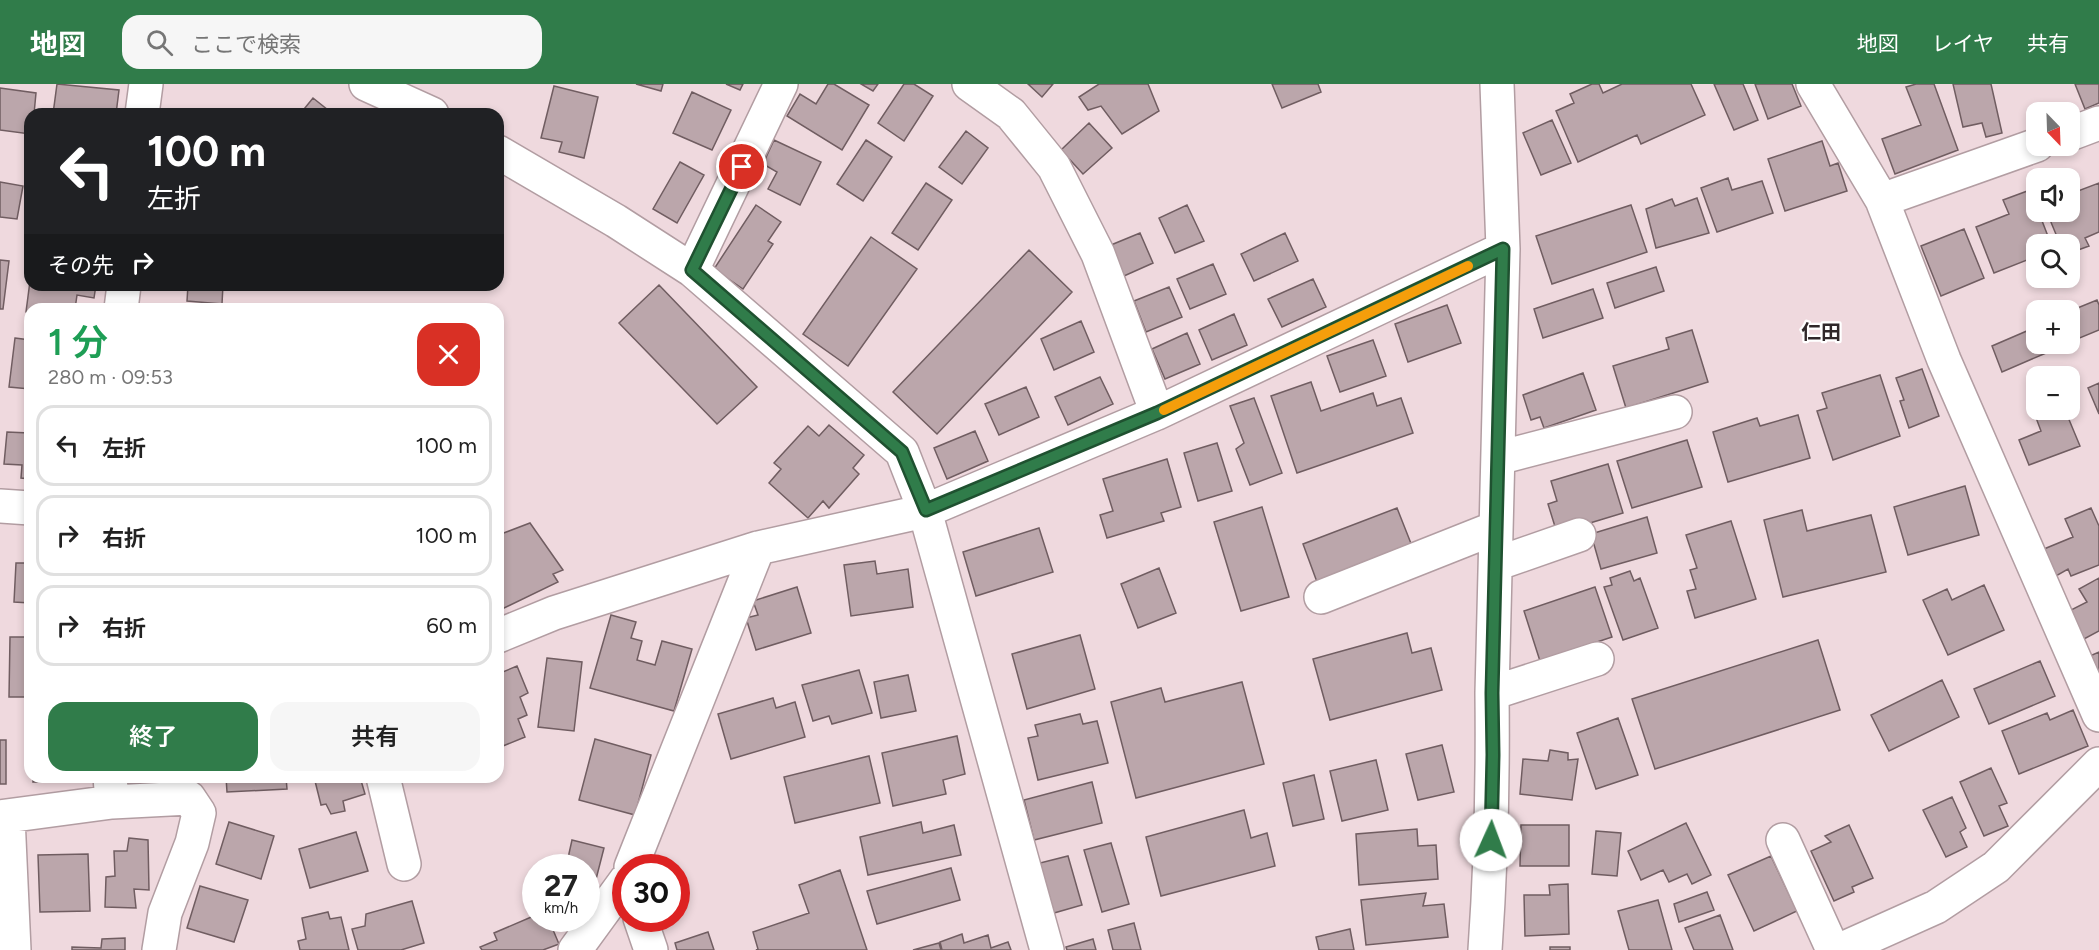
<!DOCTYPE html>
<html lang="ja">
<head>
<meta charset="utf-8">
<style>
  body { margin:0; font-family:Figtree,"Noto Sans JP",sans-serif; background:#f6f6f6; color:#222; height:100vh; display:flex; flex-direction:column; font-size:22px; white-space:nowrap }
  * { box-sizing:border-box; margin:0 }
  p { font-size:20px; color:#767676 }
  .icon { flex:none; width:33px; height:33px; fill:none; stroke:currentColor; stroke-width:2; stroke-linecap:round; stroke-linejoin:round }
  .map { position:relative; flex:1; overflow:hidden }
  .side { position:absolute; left:24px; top:219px; width:480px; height:480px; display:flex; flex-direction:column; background:#fff; border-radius:18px; box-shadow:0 3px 9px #0003 }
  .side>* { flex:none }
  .hud { position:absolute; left:24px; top:24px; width:480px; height:183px; border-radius:18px; box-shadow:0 3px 9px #0003; background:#202124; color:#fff; overflow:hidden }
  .needle { width:39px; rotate:157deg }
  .fabs { position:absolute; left:2026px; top:18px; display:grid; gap:12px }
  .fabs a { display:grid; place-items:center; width:54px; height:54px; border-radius:12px; background:#fff; box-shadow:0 3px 9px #0003; font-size:30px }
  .speed { position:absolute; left:522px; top:770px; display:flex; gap:12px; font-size:30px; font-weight:700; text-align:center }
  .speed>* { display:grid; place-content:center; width:78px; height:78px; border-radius:50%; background:#fff; box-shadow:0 3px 9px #0003; line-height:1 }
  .speed small { font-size:15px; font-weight:400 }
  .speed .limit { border:9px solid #d22; background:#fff; color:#111 }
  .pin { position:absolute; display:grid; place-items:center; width:51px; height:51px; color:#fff; margin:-26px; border:3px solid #fff; border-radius:50%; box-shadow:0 2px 6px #0007 }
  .me { position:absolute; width:66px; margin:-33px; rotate:2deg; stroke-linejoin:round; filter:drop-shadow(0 0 4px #0008) }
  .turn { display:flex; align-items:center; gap:21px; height:126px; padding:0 24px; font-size:27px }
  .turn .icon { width:78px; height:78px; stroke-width:2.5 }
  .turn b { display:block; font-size:42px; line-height:51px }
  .then { display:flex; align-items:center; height:57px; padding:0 24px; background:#0003; gap:12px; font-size:22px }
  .round { display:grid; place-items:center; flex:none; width:63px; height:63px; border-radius:18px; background:#f6f6f6 }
  .overview { display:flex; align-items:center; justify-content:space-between; height:102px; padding:0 24px }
  h1 { font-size:36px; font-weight:600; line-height:45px; color:#1e9e55 }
  .action { display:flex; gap:12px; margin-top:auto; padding:12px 24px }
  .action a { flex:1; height:69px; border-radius:18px; background:#307c4a; color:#fff; font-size:24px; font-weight:600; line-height:69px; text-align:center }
  .action a+a { background:#f6f6f6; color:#222 }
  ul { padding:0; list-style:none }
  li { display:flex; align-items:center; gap:18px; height:81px; margin:0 12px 9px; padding:0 12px; border:3px solid #e0e0e0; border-radius:18px }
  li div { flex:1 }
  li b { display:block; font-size:22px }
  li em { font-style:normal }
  header { display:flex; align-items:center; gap:36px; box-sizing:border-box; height:84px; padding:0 30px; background:#307c4a; color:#fff }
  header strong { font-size:28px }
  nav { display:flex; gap:33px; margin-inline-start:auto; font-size:21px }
  .search { width:420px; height:54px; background:#f6f6f6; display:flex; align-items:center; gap:15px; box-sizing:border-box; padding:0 21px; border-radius:18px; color:#767676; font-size:22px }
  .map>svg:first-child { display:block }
</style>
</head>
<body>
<header>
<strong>地図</strong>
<div class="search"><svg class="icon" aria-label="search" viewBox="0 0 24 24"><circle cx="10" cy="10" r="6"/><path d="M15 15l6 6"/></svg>ここで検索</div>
<nav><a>地図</a><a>レイヤ</a><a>共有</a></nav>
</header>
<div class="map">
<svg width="2099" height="866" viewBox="0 0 2099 866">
  <rect width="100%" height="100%" fill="#efd9de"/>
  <path fill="#bba6ab" stroke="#705d61" stroke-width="1.5" d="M 57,0 L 119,6 L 116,30 L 53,30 Z
    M 636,0 L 663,0 L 661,7 Z
    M 726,0 L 743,0 L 740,6 Z
    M 828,0 L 834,0 L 869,21 L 842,66 L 787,32 L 800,10 L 816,20 Z
    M 861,0 L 878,0 L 873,7 Z
    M 904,0 L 914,0 L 933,12 L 904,57 L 878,39 Z
    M 1028,0 L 1053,0 L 1042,13 Z
    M 1099,0 L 1148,0 L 1159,27 L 1122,50 L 1101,22 L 1088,26 L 1079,13 Z
    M 1272,0 L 1318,0 L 1321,8 L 1282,24 Z
    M 1592,0 L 1599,0 L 1603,9 L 1622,0 L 1691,0 L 1705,31 L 1641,60 L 1637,51 L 1578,78 L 1556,27 L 1574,19 L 1570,10 Z
    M 1714,0 L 1743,0 L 1758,36 L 1734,46 Z
    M 1755,0 L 1792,0 L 1801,22 L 1768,35 Z
    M 1916,0 L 1934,0 L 1958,66 L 1895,90 L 1882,55 L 1921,41 L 1906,3 Z
    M 1953,0 L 1991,0 L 2002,49 L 1986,53 L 1982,39 L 1963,43 Z
    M 2075,0 L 2099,0 L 2099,19 L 2085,25 Z
    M 554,2 L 598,13 L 584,74 L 559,68 L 562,58 L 541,54 Z
    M 0,4 L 36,9 L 34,30 L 30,30 L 30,50 L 0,46 Z
    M 692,8 L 731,26 L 712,66 L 673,49 Z
    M 313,14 L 333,30 L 300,30 Z
    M 1552,36 L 1571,79 L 1541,91 L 1523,49 Z
    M 1089,39 L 1112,64 L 1083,90 L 1061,66 Z
    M 966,47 L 988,64 L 962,100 L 939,83 Z
    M 774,56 L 821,78 L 800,121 L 768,105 L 777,88 L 763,80 Z
    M 866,56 L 892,73 L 863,117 L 837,100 Z
    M 1822,57 L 1830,82 L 1838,79 L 1847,107 L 1785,127 L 1768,75 Z
    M 680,78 L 704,91 L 677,139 L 653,125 Z
    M 1728,94 L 1732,106 L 1762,97 L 1773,129 L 1717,148 L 1701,104 Z
    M 0,98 L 23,102 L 17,135 L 0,133 Z
    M 926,99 L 952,116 L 918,166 L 892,149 Z
    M 2099,99 L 2099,148 L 2085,154 L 2089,162 L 2070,169 L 2070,160 L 2060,160 L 2048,131 L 2055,128 L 2070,128 L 2070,110 Z
    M 2030,106 L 2051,160 L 2037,160 L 2037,172 L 1994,189 L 1976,143 L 2009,130 L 2003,116 Z
    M 1697,114 L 1709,149 L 1656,164 L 1646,125 L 1672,115 L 1675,122 Z
    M 756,121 L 781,138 L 768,157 L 773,160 L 743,205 L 714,185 Z
    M 1187,121 L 1204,157 L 1175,169 L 1159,134 Z
    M 1631,121 L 1647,168 L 1552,200 L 1536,152 Z
    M 1964,145 L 1984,194 L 1941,212 L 1921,162 Z
    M 1140,149 L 1153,179 L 1124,192 L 1111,161 Z
    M 1285,149 L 1298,177 L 1254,197 L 1241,170 Z
    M 871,153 L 917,185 L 848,282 L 803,250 Z
    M 1029,166 L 1072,208 L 937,350 L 893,308 Z
    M 0,176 L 9,177 L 3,225 L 0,225 Z
    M 1213,180 L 1226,210 L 1190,225 L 1177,195 Z
    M 1656,183 L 1664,207 L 1615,224 L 1607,199 Z
    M 1313,195 L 1326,223 L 1282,243 L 1268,215 Z
    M 30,197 L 30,201 L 96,201 L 94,214 L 77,211 L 75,225 L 30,225 L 30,229 L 26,228 Z
    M 188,201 L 223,201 L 222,220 L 187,217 Z
    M 659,201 L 757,303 L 717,340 L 619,239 Z
    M 1169,203 L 1182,233 L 1146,248 L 1134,217 Z
    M 1593,205 L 1603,234 L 1543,254 L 1534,225 Z
    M 2097,216 L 2099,221 L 2099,246 L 2070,258 L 2070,227 Z
    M 1447,221 L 1461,259 L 1408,278 L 1395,240 Z
    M 1234,230 L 1247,261 L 1212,276 L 1199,246 Z
    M 1081,237 L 1094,268 L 1054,286 L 1041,255 Z
    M 2036,243 L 2037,260 L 2043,260 L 2046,269 L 2002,288 L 1992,262 Z
    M 1692,246 L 1708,298 L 1626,324 L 1613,282 L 1669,265 L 1666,254 Z
    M 1187,249 L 1200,280 L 1165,295 L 1152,265 Z
    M 15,254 L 30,256 L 30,305 L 9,303 Z
    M 1373,256 L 1386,292 L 1340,308 L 1327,272 Z
    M 1922,285 L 1939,332 L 1909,344 L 1900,317 L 1904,316 L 1896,294 Z
    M 1583,289 L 1596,326 L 1544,344 L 1540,333 L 1531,336 L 1523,311 Z
    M 1880,291 L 1900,352 L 1833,376 L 1817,327 L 1827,324 L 1822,309 Z
    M 1100,293 L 1113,320 L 1068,341 L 1055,313 Z
    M 1311,298 L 1321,327 L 1373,309 L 1377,322 L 1401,314 L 1413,349 L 1297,389 L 1271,312 Z
    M 2099,299 L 2099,330 L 2088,304 Z
    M 1026,303 L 1039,333 L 999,351 L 985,320 Z
    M 1254,314 L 1282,389 L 1250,401 L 1236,365 L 1244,359 L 1230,322 Z
    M 2049,326 L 2065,326 L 2080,362 L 2029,381 L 2019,356 L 2041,347 L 2035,331 Z
    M 1798,331 L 1810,374 L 1728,398 L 1713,348 L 1757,334 L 1760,342 Z
    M 829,341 L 864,371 L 853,384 L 859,390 L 829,424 L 823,417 L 808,434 L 769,399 L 781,385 L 774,379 L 808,342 L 819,352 Z
    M 975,347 L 988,377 L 947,395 L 934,364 Z
    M 7,348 L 29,349 L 30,395 L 21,394 L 22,381 L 4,380 Z
    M 1687,356 L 1702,403 L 1632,424 L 1617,377 Z
    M 1217,359 L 1232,407 L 1198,417 L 1184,369 Z
    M 1167,375 L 1181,423 L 1161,429 L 1164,437 L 1107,454 L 1100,431 L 1113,427 L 1103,395 Z
    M 1608,380 L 1623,429 L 1557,449 L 1548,420 L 1557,417 L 1551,397 Z
    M 1965,402 L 1979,451 L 1908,471 L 1894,423 Z
    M 1262,423 L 1289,513 L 1241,527 L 1214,438 Z
    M 1397,424 L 1412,462 L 1317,498 L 1303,460 Z
    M 2091,424 L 2099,442 L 2099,481 L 2071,492 L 2068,485 L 2056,492 L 2044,465 L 2073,453 L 2065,435 Z
    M 1802,426 L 1807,447 L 1871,431 L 1886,488 L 1783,513 L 1764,436 Z
    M 1647,433 L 1657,469 L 1601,485 L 1591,450 Z
    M 1731,437 L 1756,515 L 1695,534 L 1687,507 L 1696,505 L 1690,486 L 1697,484 L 1686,451 Z
    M 498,439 L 501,450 L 530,439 L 563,486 L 553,490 L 558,498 L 502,525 L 498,517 Z
    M 1039,444 L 1053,488 L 976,512 L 963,468 Z
    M 875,477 L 877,490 L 908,485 L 913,523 L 851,532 L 844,481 Z
    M 16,479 L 30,479 L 30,519 L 14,518 Z
    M 1159,484 L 1176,529 L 1138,544 L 1121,500 Z
    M 1630,487 L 1634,497 L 1640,494 L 1658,544 L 1623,556 L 1604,503 L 1612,501 L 1610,494 Z
    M 2099,494 L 2099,547 L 2084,555 L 2069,527 L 2087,518 L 2079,505 Z
    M 1984,501 L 2004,546 L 1948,571 L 1923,516 L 1947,505 L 1952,516 Z
    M 797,503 L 811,549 L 756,566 L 746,534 L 758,531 L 753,517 Z
    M 1595,503 L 1612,553 L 1540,577 L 1524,527 Z
    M 611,531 L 636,538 L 631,554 L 642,557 L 637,576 L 655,581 L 662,557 L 692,565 L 674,627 L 590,604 Z
    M 1407,549 L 1412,569 L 1431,564 L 1442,606 L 1330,636 L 1313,575 Z
    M 1080,551 L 1095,605 L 1027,625 L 1012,570 Z
    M 10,553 L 26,553 L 26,564 L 30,564 L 30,613 L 9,613 Z
    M 1818,556 L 1840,626 L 1655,685 L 1632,615 Z
    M 2099,568 L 2099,592 L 2090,572 Z
    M 547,574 L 582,578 L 574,647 L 538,643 Z
    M 2040,577 L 2055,612 L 1989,640 L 1974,605 Z
    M 517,582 L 528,609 L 520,613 L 527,631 L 518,635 L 525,653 L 503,662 L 498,651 L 498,590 Z
    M 859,586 L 872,629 L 832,640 L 829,632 L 813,637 L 802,601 Z
    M 908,591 L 916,627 L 881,634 L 874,598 Z
    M 1942,596 L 1959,633 L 1889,667 L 1871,631 Z
    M 1242,598 L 1264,680 L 1136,714 L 1111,618 L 1161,604 L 1165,618 Z
    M 773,614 L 776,624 L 795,618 L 805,653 L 731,675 L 718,630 Z
    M 2073,626 L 2088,662 L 2019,690 L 2002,647 L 2047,629 L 2050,636 Z
    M 1080,630 L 1083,640 L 1097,637 L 1108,679 L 1038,696 L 1028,654 L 1038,652 L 1035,641 Z
    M 1618,634 L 1638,691 L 1596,705 L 1577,649 Z
    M 957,652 L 965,690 L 943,696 L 946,710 L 893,722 L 882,669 Z
    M 595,655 L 651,671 L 635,731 L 579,716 Z
    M 0,656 L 6,656 L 6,700 L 0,700 Z
    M 1442,661 L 1454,708 L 1418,716 L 1406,670 Z
    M 1550,666 L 1568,669 L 1568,676 L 1578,675 L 1572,716 L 1520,710 L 1523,675 L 1548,677 Z
    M 869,672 L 880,719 L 795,739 L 784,693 Z
    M 1376,676 L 1388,726 L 1342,737 L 1330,687 Z
    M 1991,684 L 2007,719 L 1999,722 L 2008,742 L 1984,752 L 1960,698 Z
    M 1314,691 L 1324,735 L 1293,742 L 1283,699 Z
    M 33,693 L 58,693 L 58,698 L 33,698 Z
    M 226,693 L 286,693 L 287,705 L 227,708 Z
    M 314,693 L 360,693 L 365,710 L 343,717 L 345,727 L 331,730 L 326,720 L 321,721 Z
    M 1092,698 L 1102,739 L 1034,756 L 1024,716 Z
    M 1952,713 L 1966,744 L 1960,748 L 1967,763 L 1946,773 L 1923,726 Z
    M 1244,726 L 1251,754 L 1267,749 L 1275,782 L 1161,812 L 1146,753 Z
    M 229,738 L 274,752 L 261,795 L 216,780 Z
    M 921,738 L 923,749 L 954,741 L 961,771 L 868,791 L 860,753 Z
    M 1686,739 L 1711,791 L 1692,800 L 1687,790 L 1669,798 L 1663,786 L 1641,796 L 1628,767 Z
    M 1521,741 L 1569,741 L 1569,782 L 1520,782 Z
    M 1849,741 L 1873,794 L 1852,803 L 1854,808 L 1834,817 L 1811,767 L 1831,758 L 1825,752 Z
    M 1417,745 L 1418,762 L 1436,761 L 1438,795 L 1359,801 L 1356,750 Z
    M 1596,747 L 1621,749 L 1617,792 L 1592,790 Z
    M 356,748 L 368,787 L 310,804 L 299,765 Z
    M 129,754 L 148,756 L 149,806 L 134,805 L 136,824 L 105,823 L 106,793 L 115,792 L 114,767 L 127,767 Z
    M 572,756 L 604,764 L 594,803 L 586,801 L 586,783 L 566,783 Z
    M 1111,759 L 1129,820 L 1102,828 L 1084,766 Z
    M 88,770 L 90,827 L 40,828 L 38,771 Z
    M 1068,772 L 1082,821 L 1054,829 L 1040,779 Z
    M 1771,772 L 1797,827 L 1754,847 L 1728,791 Z
    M 951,784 L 960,816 L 877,840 L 867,807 Z
    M 840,786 L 867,866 L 756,866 L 758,865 L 753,848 L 809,829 L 799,801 Z
    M 1568,800 L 1569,850 L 1525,852 L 1524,811 L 1550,811 L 1549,801 Z
    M 200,802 L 248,816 L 234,858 L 187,844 Z
    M 1707,808 L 1714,826 L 1679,838 L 1674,820 Z
    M 1426,809 L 1423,822 L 1444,820 L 1448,853 L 1366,861 L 1361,816 Z
    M 1658,816 L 1672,866 L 1629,866 L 1618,827 Z
    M 412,817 L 424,859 L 401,866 L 358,866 L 352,845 L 365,842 L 366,830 Z
    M 328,828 L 330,835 L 341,833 L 349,866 L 300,866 L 298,857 L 306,855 L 302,834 Z
    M 536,831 L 536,834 L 548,834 L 559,860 L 543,866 L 482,866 L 480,863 L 497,856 L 494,849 Z
    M 1720,831 L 1733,866 L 1694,866 L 1685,844 Z
    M 1134,839 L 1141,866 L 1113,866 L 1108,846 Z
    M 1350,845 L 1354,866 L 1319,866 L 1316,853 Z
    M 708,848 L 714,866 L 677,866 L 675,859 Z
    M 962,850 L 964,859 L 988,851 L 991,864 L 1008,858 L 1011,866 L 942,866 L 940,858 Z
    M 125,854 L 125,866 L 72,866 L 72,863 L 101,864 L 102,855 Z
    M 1093,855 L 1096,866 L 1067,866 L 1066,863 Z
    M 939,859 L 941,866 L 913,866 Z
    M 1550,863 L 1570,863 L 1570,866 L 1550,866 Z"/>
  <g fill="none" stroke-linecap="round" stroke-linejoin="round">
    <g stroke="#b29da2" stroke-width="36">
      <path id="street" d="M 366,0 L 432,30
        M 969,0 L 1011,30 L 1054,83 L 1098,170 L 1157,329
        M 1813,0 L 1882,116 L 1944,276 L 2099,631
        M 142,30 L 146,0
        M 2070,50 L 2099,39
        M 498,68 L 616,137 L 692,186 L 902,368 L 925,427 L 1047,866
        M 1882,116 L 2037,61
        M 692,186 L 781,0
        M 121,225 L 124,201
        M 1498,374 L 1675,328
        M 0,422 L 30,424
        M 1496,480 L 1579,451
        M 1321,513 L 1495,444
        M 498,552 L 554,529 L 758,464 L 925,427 L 1157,329 L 1503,165
        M 1492,609 L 1597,575
        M 383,693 L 404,780
        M 112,718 L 189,714 L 199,729 L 192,759 L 165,829 L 159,866
        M 0,733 L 112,718 L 110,693
        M 8,733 L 14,866
        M 1783,756 L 1833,866
        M 631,783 L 758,464
        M 640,834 L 651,866
        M 575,866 L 626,796
        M 1485,866 C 1491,780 1493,695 1492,609 L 1503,165 L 1497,0
        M 1840,866 L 1936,823 L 1996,783 L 2099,680"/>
    </g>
    <use href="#street" stroke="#fff" stroke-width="33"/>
  </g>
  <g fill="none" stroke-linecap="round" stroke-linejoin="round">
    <g stroke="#1f5130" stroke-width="15">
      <path id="route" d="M 742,83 L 692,186 L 902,368 L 926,426 L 1157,329 L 1503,165 L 1492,609 L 1493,671 L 1491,756"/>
    </g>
    <use href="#route" stroke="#307c4a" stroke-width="10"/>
    <path stroke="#f59e0b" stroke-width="10" d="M 1164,326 L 1468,182"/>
  </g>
  <g text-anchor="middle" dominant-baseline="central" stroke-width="4.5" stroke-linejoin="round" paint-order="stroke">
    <g font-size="20" font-weight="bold" fill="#2f2729" stroke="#fff">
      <text x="1821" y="248">仁田</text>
    </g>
  </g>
</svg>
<div class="fabs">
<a><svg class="needle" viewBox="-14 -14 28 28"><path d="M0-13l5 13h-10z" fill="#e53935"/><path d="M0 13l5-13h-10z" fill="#767676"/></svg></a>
<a><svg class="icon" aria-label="sound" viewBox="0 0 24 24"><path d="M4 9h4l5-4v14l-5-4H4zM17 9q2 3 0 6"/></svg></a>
<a><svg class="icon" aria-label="search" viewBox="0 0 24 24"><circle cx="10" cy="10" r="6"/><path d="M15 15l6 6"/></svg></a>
<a>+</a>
<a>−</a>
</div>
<div class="speed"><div>27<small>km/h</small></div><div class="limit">30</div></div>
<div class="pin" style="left:742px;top:83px;background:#d93025"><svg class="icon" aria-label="arrive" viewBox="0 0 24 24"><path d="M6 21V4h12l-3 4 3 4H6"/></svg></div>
<svg class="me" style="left:1491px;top:756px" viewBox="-20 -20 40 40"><circle r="19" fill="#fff"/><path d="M0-13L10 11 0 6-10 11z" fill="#307c4a"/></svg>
<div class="hud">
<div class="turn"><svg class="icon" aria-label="left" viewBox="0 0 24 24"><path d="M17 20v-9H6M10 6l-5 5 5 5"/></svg><div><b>100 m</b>左折</div></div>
<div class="then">その先<svg class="icon" aria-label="right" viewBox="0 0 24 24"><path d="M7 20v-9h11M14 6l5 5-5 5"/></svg></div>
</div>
<section class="side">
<div class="overview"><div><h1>1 分</h1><p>280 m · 09:53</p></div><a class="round" style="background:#d93025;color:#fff"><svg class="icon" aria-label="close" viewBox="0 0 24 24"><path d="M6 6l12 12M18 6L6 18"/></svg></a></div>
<ul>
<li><svg class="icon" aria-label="left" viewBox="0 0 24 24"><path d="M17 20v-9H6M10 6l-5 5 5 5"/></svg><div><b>左折</b></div><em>100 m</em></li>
<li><svg class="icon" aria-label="right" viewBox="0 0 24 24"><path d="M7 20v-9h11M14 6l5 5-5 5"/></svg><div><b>右折</b></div><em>100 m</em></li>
<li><svg class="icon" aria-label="right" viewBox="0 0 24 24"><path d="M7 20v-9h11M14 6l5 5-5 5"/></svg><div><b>右折</b></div><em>60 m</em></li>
</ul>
<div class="action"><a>終了</a><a>共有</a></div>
</section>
</div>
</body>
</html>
